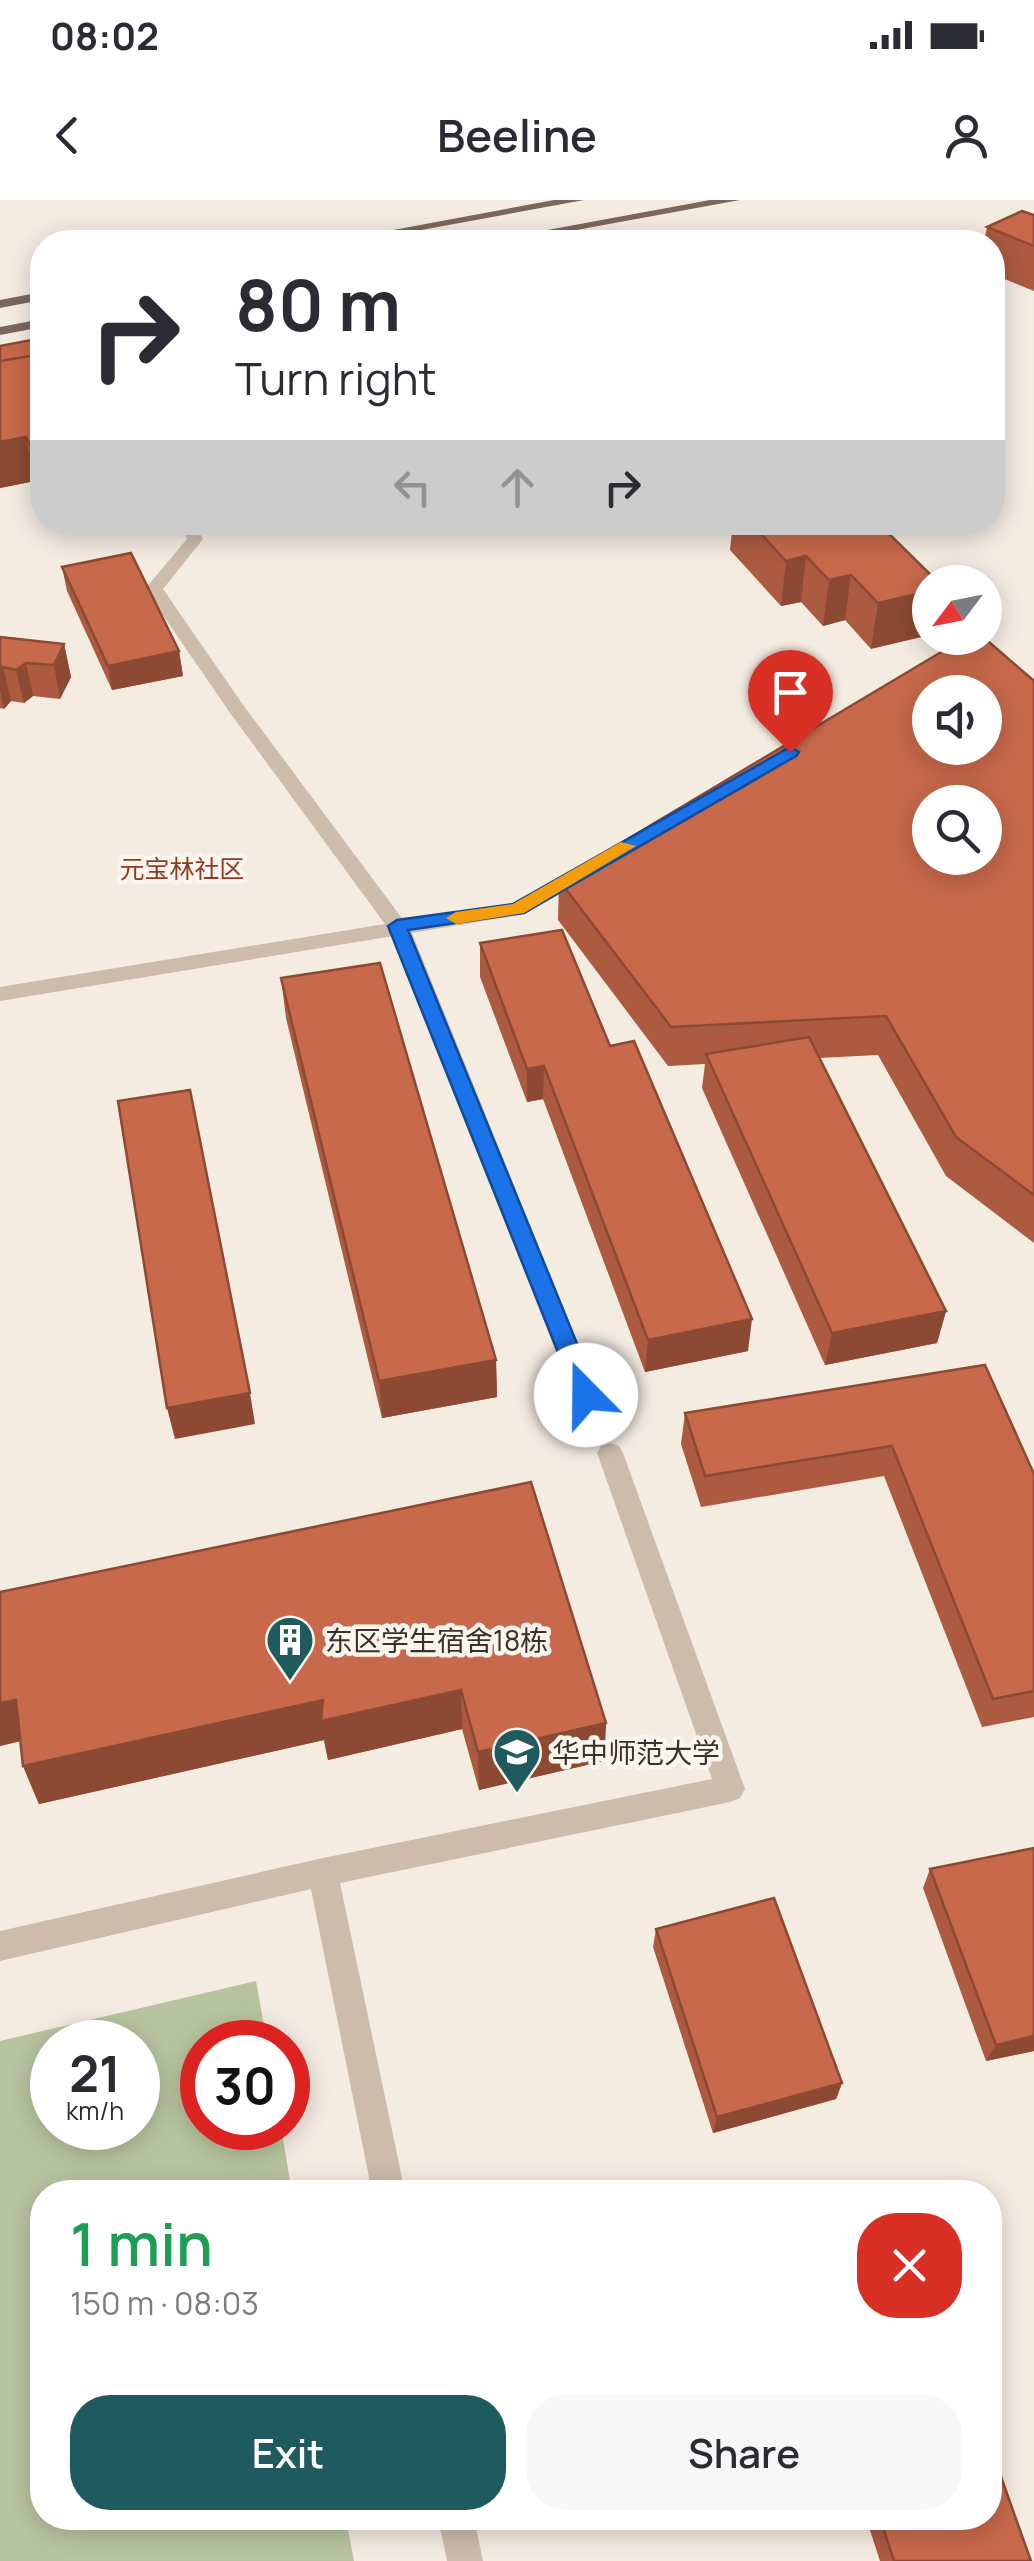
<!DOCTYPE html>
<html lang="en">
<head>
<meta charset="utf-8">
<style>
  body { margin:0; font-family:Manrope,"Noto Sans SC",sans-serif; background:#f7f7f7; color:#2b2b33; height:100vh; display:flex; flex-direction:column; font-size:38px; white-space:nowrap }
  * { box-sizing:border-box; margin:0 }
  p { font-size:32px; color:#7c7c81 }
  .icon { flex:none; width:55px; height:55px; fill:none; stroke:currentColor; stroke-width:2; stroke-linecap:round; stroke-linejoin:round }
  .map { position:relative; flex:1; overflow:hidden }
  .sheet { position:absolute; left:30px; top:1980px; width:972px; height:350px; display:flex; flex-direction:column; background:#fff; border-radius:40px; box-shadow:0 5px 25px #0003 }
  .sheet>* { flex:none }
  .hud { position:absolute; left:30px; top:30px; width:975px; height:305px; border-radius:40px; box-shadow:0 5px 25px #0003; background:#fff; color:#2b2b33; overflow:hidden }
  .needle { width:65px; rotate:238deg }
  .controls { position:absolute; left:912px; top:365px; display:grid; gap:20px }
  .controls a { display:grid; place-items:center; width:90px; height:90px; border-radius:50%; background:#fff; box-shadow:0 5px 25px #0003; font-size:50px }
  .speed { position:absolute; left:30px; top:1820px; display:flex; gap:20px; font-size:50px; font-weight:700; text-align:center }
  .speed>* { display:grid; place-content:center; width:130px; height:130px; border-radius:50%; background:#fff; box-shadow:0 5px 25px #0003; line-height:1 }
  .speed small { font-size:25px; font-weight:400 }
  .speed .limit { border:15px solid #d22; background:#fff; color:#111 }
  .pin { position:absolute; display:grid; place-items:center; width:85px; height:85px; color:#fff; margin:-102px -42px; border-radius:50% 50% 50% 0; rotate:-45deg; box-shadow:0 0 10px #0007 }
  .pin .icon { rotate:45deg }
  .me { position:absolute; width:110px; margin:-55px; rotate:338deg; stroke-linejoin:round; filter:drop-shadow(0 0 8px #0008) }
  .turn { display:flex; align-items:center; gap:35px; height:210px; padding:0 40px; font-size:45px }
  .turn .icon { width:130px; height:130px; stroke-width:2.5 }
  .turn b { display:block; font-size:70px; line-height:85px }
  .lanes { display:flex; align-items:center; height:95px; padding:0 40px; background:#0003; justify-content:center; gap:50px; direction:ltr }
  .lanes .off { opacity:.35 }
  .round { display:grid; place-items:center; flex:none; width:105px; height:105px; border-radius:40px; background:#f7f7f7 }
  .headline { display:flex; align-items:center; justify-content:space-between; height:170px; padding:0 40px }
  h1 { font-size:60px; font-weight:600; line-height:75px; color:#1e9e55 }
  .primary-button { display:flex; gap:20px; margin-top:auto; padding:20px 40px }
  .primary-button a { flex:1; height:115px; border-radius:40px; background:#1f5a5e; color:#fff; font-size:40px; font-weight:600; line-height:115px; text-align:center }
  .primary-button a+a { background:#f7f7f7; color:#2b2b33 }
  .status { display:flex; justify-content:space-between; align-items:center; height:70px; padding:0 50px; background:#fff; direction:ltr }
  .status svg { height:28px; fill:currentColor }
  header { display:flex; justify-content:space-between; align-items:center; height:130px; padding:0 40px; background:#fff; font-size:45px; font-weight:600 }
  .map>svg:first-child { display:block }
</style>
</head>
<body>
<div class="status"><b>08:02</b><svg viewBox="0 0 49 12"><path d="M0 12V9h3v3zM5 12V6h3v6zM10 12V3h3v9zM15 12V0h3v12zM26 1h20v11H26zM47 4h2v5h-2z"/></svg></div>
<header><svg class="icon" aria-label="back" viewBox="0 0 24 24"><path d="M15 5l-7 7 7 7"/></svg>Beeline<svg class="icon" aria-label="person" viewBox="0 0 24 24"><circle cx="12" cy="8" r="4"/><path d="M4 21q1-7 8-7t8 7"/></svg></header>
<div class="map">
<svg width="1034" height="2361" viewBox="0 0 1034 2361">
  <rect width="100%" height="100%" fill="#f4ebe1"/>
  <path fill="#b8c4a0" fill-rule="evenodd" d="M 256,1781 L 267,1842 L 202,1842 L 202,1928 L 281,1928 L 292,1992 L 42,1992 L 42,2318 L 346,2318 L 354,2361 L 0,2361 L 0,1841 ZM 52,1842 L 138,1842 L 138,1928 L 52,1928 Z"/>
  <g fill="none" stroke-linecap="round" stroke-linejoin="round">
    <path fill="#cdbbac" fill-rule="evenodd" d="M 178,322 L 194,322 L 203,339 L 163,389 L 241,502 L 404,721 L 512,703 L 580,665 L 587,663 L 597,669 L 524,714 L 412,733 L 599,1195 L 595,1202 L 577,1202 L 573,1195 L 393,736 L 0,801 L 0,787 L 385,724 L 228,510 L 145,389 L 187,339 Z
      M 610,1243 L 619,1246 L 623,1253 L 745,1589 L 740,1598 L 730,1602 L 340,1683 L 405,1992 L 372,1992 L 311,1689 L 0,1761 L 0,1731 L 323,1658 L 712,1579 L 597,1253 L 601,1246 Z
      M 438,2318 L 474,2318 L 483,2361 L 447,2361 Z"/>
    <path fill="#7d675c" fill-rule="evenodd" d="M 554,0 L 584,0 L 356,42 L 329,42 Z
      M 710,0 L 740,0 L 511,42 L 483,42 Z
      M 42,92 L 42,100 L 0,108 L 0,100 Z
      M 42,119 L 42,127 L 0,135 L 0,127 Z"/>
  </g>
  <path fill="#ac5a40" d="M 1034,15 L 1034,91 L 992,74 L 992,42 L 984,42 L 987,27 Z
    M 42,138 L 42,297 L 35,281 L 0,288 L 0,146 Z
    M 733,322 L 877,322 L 938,382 L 871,449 L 845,420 L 823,426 L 801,402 L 781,406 L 730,350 Z
    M 62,367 L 179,451 L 183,476 L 112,490 L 67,391 Z
    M 0,437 L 64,444 L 71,477 L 60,499 L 33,496 L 24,503 L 11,501 L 4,509 L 0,508 Z
    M 1034,481 L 1034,1043 L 946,976 L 878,855 L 819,858 L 946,1111 L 937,1143 L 825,1165 L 702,888 L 705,864 L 668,866 L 558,720 L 559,680 Z
    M 480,743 L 610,846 L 748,1151 L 645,1172 L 543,899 L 527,902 L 480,777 Z
    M 281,778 L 496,1160 L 497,1197 L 382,1218 L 286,818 Z
    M 985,1165 L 1034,1274 L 1034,1517 L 982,1527 L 884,1276 L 701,1307 L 681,1244 L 685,1213 Z
    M 0,1392 L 606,1523 L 604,1561 L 479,1590 L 462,1529 L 328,1560 L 324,1540 L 39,1604 L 23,1566 L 21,1541 L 0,1546 Z
    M 930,1669 L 1034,1851 L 986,1861 L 923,1688 Z
    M 656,1729 L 842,1883 L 836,1899 L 713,1933 L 653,1747 Z
    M 866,2318 L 990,2318 L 1031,2361 L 880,2361 Z"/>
  <path fill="#8c4a34" d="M 0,233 L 26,237 L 35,281 L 0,288 Z
    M 57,322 L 76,322 L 57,326 Z
    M 806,356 L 801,402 L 781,406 L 786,361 Z
    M 851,375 L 845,420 L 823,426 L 829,380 Z
    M 930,391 L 930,435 L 871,449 L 878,403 Z
    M 64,444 L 71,477 L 60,499 L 54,465 Z
    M 179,451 L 183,476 L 112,490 L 108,466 Z
    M 26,463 L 33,496 L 24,503 L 16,470 Z
    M 3,467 L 11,501 L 4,509 L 0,490 L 0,471 Z
    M 544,866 L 543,899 L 527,902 L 527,869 Z
    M 946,1111 L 937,1143 L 825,1165 L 832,1133 Z
    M 752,1119 L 748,1151 L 645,1172 L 648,1140 Z
    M 496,1160 L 497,1197 L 382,1218 L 379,1181 Z
    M 250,1193 L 255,1224 L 175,1239 L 167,1208 Z
    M 461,1490 L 462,1529 L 328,1560 L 324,1540 L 39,1604 L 23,1566 L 323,1500 Z
    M 16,1500 L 32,1538 L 0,1546 L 0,1503 Z
    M 606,1523 L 604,1561 L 479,1590 L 478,1552 Z
    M 1034,1836 L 1034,1851 L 986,1861 L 996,1845 Z
    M 842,1883 L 836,1899 L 713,1933 L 717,1917 Z"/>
  <path fill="#c8694b" stroke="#8c4a34" stroke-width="2.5" fill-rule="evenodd" d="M 1022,11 L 1034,15 L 1034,46 L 987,27 Z
    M 42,138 L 42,154 L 0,161 L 0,146 Z
    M 42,154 L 42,269 L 26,237 L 0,242 L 0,161 Z
    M 750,322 L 877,322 L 938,382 L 930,382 L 930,391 L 878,403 L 851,375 L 829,380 L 806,356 L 786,361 Z
    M 131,353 L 179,451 L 108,466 L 62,367 Z
    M 0,437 L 64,444 L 54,465 L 26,463 L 16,470 L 3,467 L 0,471 Z
    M 963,439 L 989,442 L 1034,481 L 1034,995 L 956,937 L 886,816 L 671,827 L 559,680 ZM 930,492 L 985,492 L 985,548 L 930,548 ZM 930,602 L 985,602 L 985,658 L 930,658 Z
    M 562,730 L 610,846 L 634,841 L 752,1119 L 648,1140 L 544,866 L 527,869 L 480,743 Z
    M 380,763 L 496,1160 L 379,1181 L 281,778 Z
    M 809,837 L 946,1111 L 832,1133 L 706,854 Z
    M 190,890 L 250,1193 L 167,1208 L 118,901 Z
    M 985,1165 L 1034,1274 L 1034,1491 L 993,1499 L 892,1246 L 705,1276 L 685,1213 Z
    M 531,1282 L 606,1523 L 478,1552 L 461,1490 L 321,1521 L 323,1500 L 23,1566 L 16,1500 L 0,1503 L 0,1392 Z
    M 1034,1648 L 1034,1836 L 996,1845 L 930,1669 Z
    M 774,1698 L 842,1883 L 717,1917 L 656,1729 Z
    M 990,2246 L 1031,2361 L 894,2361 L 880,2318 L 990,2318 Z"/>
  <path fill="#1a73e8" stroke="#114b97" stroke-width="2.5" d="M 790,547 L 799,552 L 796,556 L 524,713 L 408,730 L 598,1195 L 586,1204 L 575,1195 L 388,726 L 397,720 L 513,704 Z"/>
  <path fill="#f59e0b" d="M 621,642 L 636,646 L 524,713 L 456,724 L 446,718 L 456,712 L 513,704 Z"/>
  <defs>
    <g id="building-pin" transform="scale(2.5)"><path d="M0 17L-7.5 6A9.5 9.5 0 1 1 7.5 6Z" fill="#1f5a5e" stroke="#fbf5ee"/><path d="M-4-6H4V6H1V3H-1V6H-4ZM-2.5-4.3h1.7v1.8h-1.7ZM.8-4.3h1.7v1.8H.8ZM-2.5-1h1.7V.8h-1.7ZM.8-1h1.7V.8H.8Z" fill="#fff"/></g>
    <g id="university-pin" transform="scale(2.5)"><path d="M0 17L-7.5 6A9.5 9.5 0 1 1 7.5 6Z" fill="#1f5a5e" stroke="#fbf5ee"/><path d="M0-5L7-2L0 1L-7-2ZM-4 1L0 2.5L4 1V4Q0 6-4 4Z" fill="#fff"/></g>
  </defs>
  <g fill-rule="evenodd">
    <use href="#building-pin" x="290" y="1440"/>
    <use href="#university-pin" x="517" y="1552"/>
  </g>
  <g text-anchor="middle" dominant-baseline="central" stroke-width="9" stroke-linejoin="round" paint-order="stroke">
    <g font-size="25" fill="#8c3b22" stroke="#fbf5ee">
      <text x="182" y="668">元宝林社区</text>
    </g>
    <g font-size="28" fill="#3b302b" stroke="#fbf5ee" text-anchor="start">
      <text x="325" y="1440">东区学生宿舍18栋</text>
      <text x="552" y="1552">华中师范大学</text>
    </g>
  </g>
</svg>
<div class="controls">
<a><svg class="needle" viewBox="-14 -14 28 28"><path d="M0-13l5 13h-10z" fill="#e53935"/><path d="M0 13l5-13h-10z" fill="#7c7c81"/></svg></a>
<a><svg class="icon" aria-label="sound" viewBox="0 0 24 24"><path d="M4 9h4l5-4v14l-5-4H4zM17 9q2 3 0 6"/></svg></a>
<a><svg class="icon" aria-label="search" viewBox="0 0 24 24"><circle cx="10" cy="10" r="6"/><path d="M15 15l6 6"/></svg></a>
</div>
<div class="speed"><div>21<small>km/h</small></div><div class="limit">30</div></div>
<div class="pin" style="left:790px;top:552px;background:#d93025"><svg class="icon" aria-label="arrive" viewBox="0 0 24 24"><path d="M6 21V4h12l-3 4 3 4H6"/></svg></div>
<svg class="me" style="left:586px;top:1195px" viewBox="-20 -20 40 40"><circle r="19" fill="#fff"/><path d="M0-13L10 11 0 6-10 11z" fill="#1a73e8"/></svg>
<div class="hud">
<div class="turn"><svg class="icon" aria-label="right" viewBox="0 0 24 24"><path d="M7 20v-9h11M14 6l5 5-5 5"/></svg><div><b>80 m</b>Turn right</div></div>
<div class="lanes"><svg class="icon off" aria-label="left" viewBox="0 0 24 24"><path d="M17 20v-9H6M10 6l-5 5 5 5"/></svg><svg class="icon off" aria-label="ahead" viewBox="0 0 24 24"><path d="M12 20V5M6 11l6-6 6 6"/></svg><svg class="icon" aria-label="right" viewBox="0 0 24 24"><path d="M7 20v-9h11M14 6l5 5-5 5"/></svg></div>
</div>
<section class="sheet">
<div class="headline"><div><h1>1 min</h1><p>150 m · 08:03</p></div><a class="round" style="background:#d93025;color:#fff"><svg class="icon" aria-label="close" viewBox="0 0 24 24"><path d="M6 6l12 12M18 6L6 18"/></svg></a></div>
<div class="primary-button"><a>Exit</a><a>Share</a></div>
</section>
</div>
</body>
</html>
